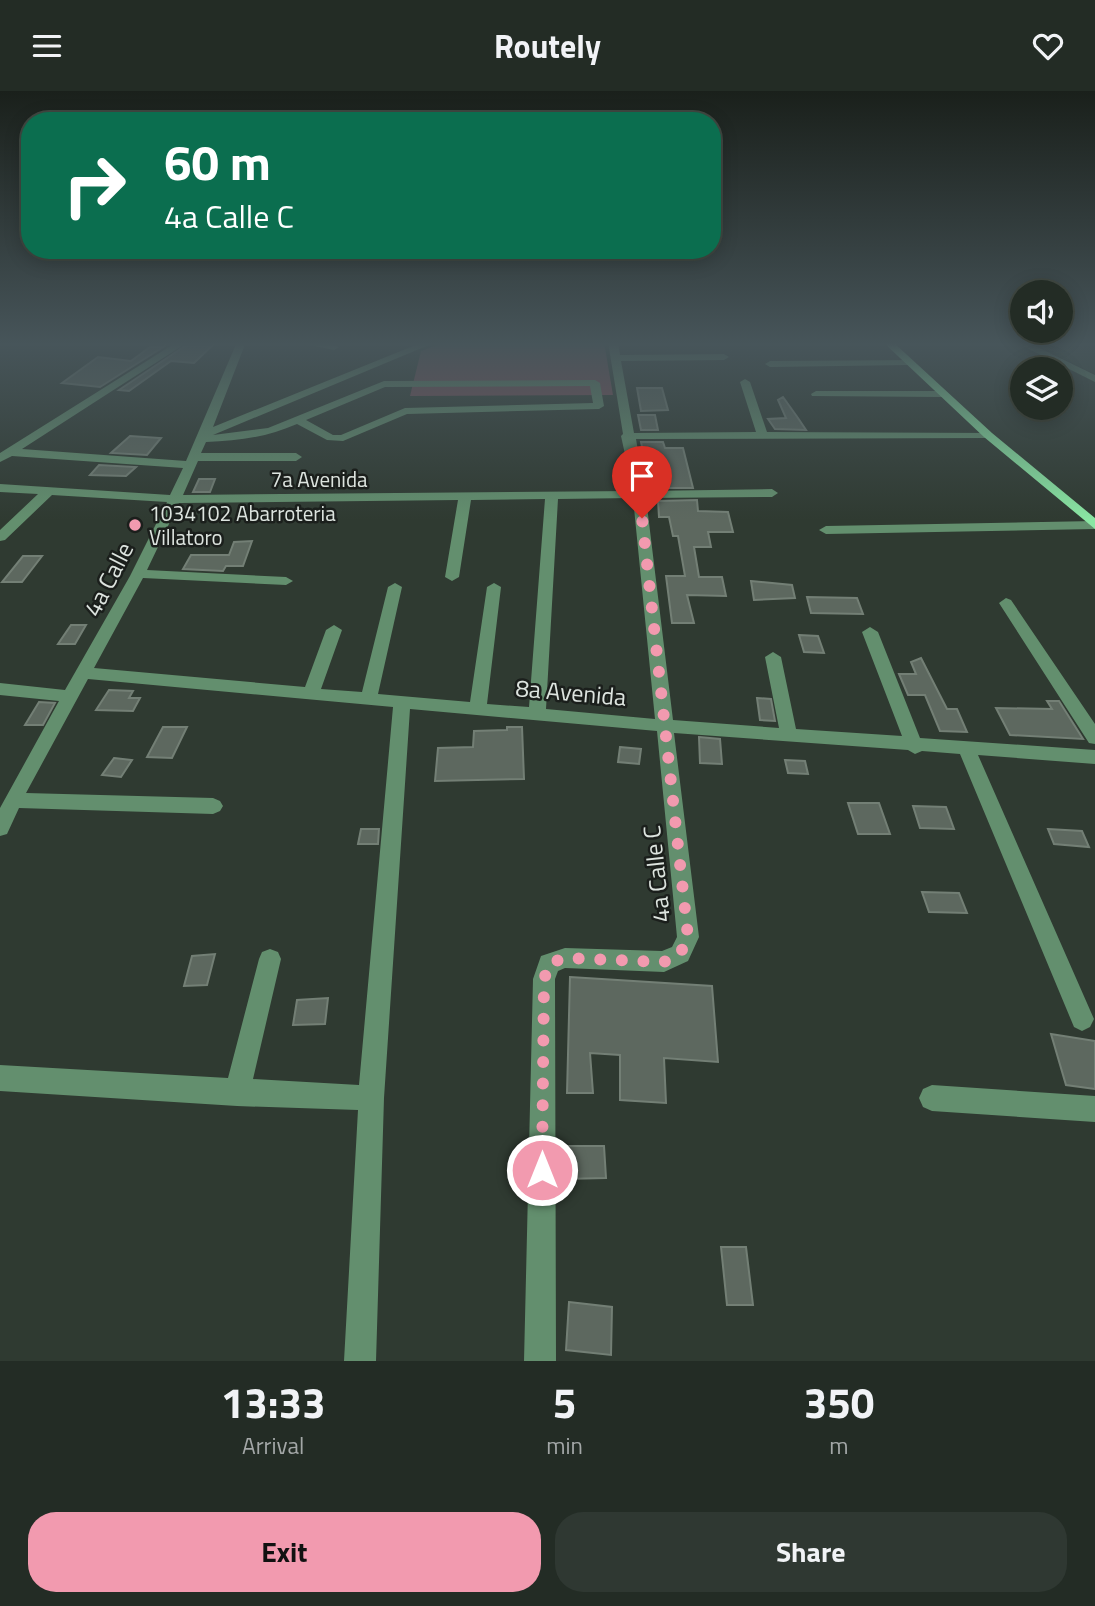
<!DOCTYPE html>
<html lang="en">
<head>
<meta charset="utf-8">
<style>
  body { margin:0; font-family:"Titillium Web",sans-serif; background:#2f3832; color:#f1f3f6; height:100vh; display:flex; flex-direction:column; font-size:26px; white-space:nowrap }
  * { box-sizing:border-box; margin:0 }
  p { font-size:23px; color:#a3a7a7 }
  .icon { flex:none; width:38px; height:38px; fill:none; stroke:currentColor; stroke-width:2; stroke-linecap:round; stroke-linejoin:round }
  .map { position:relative; height:1270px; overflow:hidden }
  .panel { display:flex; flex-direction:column; background:#232c25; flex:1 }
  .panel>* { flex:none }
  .hud { position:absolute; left:21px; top:21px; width:700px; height:147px; border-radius:28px; box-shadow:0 4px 18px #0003,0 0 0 2px #404842; background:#0b6e4f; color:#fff; overflow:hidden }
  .buttons { position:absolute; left:1010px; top:189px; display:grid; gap:14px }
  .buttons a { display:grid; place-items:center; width:63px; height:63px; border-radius:50%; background:#232c25; box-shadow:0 4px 18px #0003,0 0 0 2px #404842; font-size:35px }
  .pin { position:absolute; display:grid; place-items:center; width:60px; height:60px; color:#fff; margin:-72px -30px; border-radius:50% 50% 50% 0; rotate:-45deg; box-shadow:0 0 7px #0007 }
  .pin .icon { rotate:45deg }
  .me { position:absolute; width:77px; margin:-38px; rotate:0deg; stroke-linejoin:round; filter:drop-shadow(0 0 5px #0008) }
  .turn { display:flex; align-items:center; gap:24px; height:147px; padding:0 28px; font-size:32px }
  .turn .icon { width:91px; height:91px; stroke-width:2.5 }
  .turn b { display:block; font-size:49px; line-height:60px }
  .eta { display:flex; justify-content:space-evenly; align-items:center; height:119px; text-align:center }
  .eta b { font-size:42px; font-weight:700; line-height:49px }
  .primary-button { display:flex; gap:14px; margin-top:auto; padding:14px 28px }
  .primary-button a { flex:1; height:80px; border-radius:28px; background:#f29aaf; color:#111; font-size:28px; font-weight:700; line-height:80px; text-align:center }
  .primary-button a+a { background:#2f3832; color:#f1f3f6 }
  header { display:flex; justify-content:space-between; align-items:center; height:91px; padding:0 28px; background:#232c25; font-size:32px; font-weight:700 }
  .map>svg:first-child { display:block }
</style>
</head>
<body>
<header><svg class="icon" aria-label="menu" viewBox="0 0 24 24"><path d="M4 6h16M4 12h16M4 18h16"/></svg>Routely<svg class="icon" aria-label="heart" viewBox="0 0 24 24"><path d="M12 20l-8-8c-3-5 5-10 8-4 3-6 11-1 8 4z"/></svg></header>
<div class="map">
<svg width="1095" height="1270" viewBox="0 0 1095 1270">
  <rect width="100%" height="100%" fill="#2f3a31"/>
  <path fill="#344538" d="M 1028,251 L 1095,251 L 1095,283 Z"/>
  <path fill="#7f4e5a" d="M 445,251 L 604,251 L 613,304 L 410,305 L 421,260 Z"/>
  <path fill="#5d685f" stroke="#737f75" stroke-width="2" d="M 169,251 L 171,251 L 100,296 L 62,292 L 98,266 L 131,270 L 150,256 L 163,256 Z
    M 191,251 L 216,251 L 194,272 L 171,270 L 129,300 L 119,299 Z
    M 637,297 L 662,297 L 668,319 L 641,320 Z
    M 783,306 L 798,327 L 806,339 L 775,338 L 768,328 L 786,327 L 778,309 Z
    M 638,324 L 655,324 L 658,339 L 641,339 Z
    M 130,345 L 161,347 L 147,364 L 111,362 Z
    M 641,351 L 663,351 L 665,357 L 683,357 L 693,397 L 669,397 L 663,365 L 644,365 Z
    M 99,374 L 136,376 L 126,385 L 90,384 Z
    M 199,388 L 215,388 L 210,401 L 193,401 Z
    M 697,409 L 698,420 L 728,421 L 733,441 L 708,441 L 711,456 L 694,456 L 699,486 L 722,486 L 726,505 L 687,504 L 694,532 L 672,532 L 666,485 L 685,485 L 678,445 L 673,445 L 669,426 L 659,426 L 658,410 Z
    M 252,450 L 243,475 L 226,475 L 223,480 L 183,478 L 191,464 L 229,464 L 234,451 Z
    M 23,465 L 42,465 L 22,491 L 2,491 Z
    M 751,490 L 792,494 L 795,507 L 754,509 Z
    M 807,506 L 857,507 L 863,523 L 811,522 Z
    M 71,534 L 86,534 L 75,553 L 58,553 Z
    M 799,544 L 818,545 L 824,562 L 804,561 Z
    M 921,567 L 947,618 L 957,618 L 967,641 L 940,640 L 925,604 L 908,604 L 899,583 L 916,583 L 911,571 Z
    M 109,599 L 133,600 L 129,607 L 140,607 L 133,620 L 96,619 Z
    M 757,607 L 771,608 L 775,630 L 760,629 Z
    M 1047,610 L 1059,610 L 1083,648 L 1010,644 L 996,617 L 1052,618 Z
    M 39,611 L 55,612 L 43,634 L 25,634 Z
    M 163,636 L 187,636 L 172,667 L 147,666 Z
    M 507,636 L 522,636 L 524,688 L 435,690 L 438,657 L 473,656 L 474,640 L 507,639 Z
    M 699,646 L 720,648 L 722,673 L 700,672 Z
    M 620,656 L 641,658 L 639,673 L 618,671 Z
    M 114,667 L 132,669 L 121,686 L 102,684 Z
    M 785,669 L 805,670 L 808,683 L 788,682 Z
    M 848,712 L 879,712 L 890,743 L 858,743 Z
    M 913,715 L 946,716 L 954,738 L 920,737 Z
    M 361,738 L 379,738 L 378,753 L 358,753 Z
    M 1048,738 L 1082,740 L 1089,756 L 1054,753 Z
    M 922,801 L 959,802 L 967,822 L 929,821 Z
    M 215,863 L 207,894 L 184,895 L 192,865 Z
    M 570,886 L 712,895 L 718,971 L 664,967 L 666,1012 L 620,1009 L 620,964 L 590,962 L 593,1002 L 567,1002 Z
    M 328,907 L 325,933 L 293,934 L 297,909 Z
    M 1051,943 L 1095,950 L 1095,998 L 1066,994 Z
    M 564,1055 L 604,1055 L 606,1087 L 564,1088 Z
    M 721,1156 L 746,1156 L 753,1214 L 727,1214 Z
    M 569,1211 L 612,1216 L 611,1264 L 566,1259 Z"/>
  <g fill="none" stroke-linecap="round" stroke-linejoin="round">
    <path fill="#638f6e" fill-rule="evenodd" d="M 177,251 L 188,251 L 22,358 L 186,370 L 237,251 L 246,251 L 213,336 L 423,251 L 436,251 L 213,344 L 268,337 L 384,290 L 595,289 L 600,292 L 604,315 L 599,318 L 407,323 L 343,350 L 327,349 L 297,333 C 267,346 239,350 206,351 L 201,362 L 296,362 L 302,366 L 296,370 L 198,370 L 183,404 L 633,400 L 621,345 L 623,343 L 608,251 L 618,251 L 620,264 L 724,263 L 729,266 L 724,269 L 621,270 L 634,342 L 756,341 L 740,291 L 745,288 L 750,291 L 767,341 L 992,342 L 992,346 L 988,347 L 636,348 L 645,400 L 772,398 L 778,402 L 772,406 L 646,407 L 673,629 L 779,637 L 765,566 L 773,561 L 781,566 L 796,638 L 902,645 L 862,541 L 870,536 L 878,541 L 920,647 L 1095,659 L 1095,673 L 978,664 L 1094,928 L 1090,936 L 1082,940 L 1074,936 L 960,663 L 922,660 L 915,663 L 908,659 L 674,642 L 699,846 L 688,870 L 664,881 L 565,877 L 558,880 L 555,888 L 556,1270 L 524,1270 L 533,888 L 541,865 L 565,857 L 662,860 L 672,856 L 677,846 L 657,640 L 410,618 L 384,1007 L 376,1270 L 344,1270 L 358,1019 L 237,1015 L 0,1000 L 0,974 L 228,987 L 259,868 L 262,861 L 270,858 L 278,861 L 281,868 L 253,988 L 359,994 L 393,616 L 88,588 L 26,702 L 213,707 L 220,710 L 223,715 L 220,720 L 213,723 L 19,717 L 7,743 L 0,745 L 0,717 L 59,610 L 0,604 L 0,592 L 65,599 L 130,485 L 167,411 L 52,404 L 5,449 L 0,450 L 0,439 L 38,403 L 0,401 L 0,393 L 170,404 L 183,377 L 12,365 L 0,371 L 0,362 ZM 590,295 L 593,312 L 405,317 L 341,344 L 333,344 L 306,329 L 385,296 ZM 633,407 L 655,628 L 546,618 L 558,408 ZM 545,408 L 529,616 L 487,613 L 501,496 L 494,492 L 487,496 L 470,611 L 378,603 L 402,496 L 395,492 L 388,496 L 362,601 L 321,598 L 342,539 L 334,534 L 326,539 L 305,596 L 94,577 L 143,487 L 286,494 L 293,490 L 286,486 L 147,479 L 179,412 L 458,409 L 445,486 L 452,490 L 459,486 L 471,409 Z
      M 296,251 L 322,251 L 339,256 L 334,259 Z
      M 1015,251 L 1027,251 L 1095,284 L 1095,291 Z
      M 910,269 L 912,271 L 907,274 L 770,276 L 765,273 L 770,270 Z
      M 816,300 L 943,300 L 948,303 L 943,306 L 812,305 L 811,303 Z
      M 1095,430 L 1095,438 L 826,443 L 819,439 L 826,435 Z
      M 1006,507 L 1011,509 L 1095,633 L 1095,653 L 1089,652 L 999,512 Z
      M 932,994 L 1095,1005 L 1095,1031 L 932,1020 L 923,1016 L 919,1007 L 923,998 Z"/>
    <path fill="#8ae6a3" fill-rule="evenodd" d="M 883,251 L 893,251 L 992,342 L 1095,427 L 1095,438 L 984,346 Z"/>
  </g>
  <linearGradient id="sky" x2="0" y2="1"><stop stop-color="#1a201b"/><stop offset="0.59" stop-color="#47555a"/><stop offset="1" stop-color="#47555a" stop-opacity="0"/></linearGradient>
  <rect width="1095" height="429" fill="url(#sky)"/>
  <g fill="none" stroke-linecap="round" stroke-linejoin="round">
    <path stroke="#f29aaf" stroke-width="12" stroke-dasharray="0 21.6" d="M 542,1079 L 544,888 L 550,872 L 565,867 L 664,871 L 680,863 L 688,846 L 642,427"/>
  </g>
  <circle fill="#f29aaf" stroke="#1b1f1c" stroke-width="2.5" cx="135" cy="434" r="7"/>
  <g text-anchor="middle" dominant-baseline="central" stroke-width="5" stroke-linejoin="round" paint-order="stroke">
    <g font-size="21" fill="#dde4df" stroke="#1b1f1c">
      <text x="319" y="388">7a Avenida</text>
    </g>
    <g font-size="21" fill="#dde4df" stroke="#1b1f1c" text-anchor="start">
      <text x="149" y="422">1034102 Abarroteria<tspan x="149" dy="24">Villatoro</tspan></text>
    </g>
    <g font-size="24" fill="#dde4df" stroke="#1b1f1c">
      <text transform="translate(108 488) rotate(-63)">4a Calle</text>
      <text transform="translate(571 601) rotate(5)">8a Avenida</text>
      <text transform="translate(656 783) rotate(-96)">4a Calle C</text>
    </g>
  </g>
</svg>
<div class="buttons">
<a><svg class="icon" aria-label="sound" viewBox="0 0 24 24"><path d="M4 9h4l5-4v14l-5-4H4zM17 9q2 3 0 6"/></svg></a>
<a><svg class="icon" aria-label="layers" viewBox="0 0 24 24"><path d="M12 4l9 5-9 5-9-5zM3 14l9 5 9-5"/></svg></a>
</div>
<div class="pin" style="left:642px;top:427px;background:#d93025"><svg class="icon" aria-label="arrive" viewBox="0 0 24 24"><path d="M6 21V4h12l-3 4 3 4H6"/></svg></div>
<svg class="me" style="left:542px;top:1079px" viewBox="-20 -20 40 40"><circle r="17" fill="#f29aaf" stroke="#fff" stroke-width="3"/><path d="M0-11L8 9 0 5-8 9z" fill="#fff"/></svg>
<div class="hud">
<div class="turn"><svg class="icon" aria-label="right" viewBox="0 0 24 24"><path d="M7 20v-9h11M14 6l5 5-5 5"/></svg><div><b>60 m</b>4a Calle C</div></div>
</div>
</div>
<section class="panel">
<div class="eta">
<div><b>13:33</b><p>Arrival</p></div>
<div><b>5</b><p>min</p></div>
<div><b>350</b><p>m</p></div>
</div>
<div class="primary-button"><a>Exit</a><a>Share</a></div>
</section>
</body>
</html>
